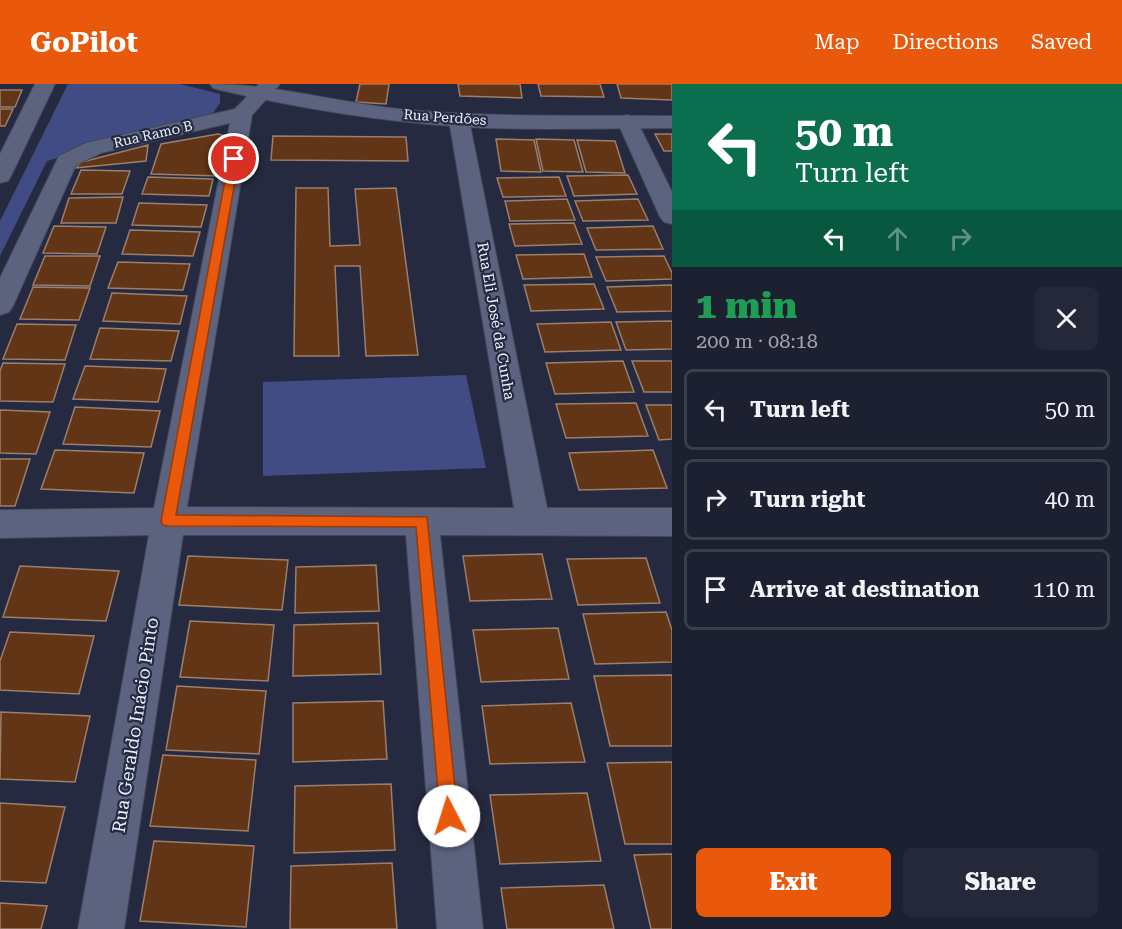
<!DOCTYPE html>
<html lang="en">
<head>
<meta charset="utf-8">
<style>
  body { margin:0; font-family:"Roboto Serif",serif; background:#252839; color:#f1f3f6; height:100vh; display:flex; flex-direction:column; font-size:22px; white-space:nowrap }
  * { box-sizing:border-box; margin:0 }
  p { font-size:20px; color:#a0a3ab }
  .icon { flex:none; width:33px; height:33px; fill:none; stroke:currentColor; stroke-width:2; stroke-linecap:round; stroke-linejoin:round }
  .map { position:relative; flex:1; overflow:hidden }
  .panel { display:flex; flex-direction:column; background:#1c2031; width:450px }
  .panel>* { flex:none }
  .guide { background:#0b6e4f; color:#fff; overflow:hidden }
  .pin { position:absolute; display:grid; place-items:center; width:51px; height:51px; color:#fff; margin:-26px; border:3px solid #fff; border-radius:50%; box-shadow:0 2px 6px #0007 }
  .me { position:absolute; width:66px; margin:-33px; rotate:355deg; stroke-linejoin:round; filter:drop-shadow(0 0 4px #0008) }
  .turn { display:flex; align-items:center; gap:21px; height:126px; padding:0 24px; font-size:27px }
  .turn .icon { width:78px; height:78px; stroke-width:2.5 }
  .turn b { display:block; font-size:42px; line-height:51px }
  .lanes { display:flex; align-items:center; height:57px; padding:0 24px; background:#0003; justify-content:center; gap:30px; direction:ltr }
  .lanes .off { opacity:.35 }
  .round { display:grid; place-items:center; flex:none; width:63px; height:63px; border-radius:9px; background:#252839 }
  .summary { display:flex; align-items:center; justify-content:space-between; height:102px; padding:0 24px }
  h1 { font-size:36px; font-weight:800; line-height:45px; color:#1e9e55 }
  .action { display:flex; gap:12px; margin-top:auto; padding:12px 24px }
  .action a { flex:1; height:69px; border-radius:9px; background:#ea580c; color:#fff; font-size:24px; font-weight:800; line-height:69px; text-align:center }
  .action a+a { background:#252839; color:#f1f3f6 }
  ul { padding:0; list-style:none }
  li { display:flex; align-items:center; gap:18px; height:81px; margin:0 12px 9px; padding:0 12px; border:3px solid #3a3e4d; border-radius:9px }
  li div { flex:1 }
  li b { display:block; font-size:22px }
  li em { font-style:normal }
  header { display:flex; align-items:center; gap:36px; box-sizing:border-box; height:84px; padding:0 30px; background:#ea580c; color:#fff }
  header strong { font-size:28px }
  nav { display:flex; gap:33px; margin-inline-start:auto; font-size:21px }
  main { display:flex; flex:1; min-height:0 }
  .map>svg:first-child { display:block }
</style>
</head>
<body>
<header>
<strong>GoPilot</strong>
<nav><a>Map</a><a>Directions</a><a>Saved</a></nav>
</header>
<main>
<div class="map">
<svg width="672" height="845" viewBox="0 0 672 845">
  <rect width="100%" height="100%" fill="#252a41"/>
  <path fill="#404c83" d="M 68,0 L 180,0 L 220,10 L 220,19 L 213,29 L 47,77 L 0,172 L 0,137 Z
    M 466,291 L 486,384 L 263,392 L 263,298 Z"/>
  <path fill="#623516" stroke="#9a7f6d" stroke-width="1.5" d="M 360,0 L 389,0 L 386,20 L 356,18 Z
    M 458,0 L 520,0 L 522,14 L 460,12 Z
    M 538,0 L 600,0 L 604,13 L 541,12 Z
    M 617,0 L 672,0 L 672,16 L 621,14 Z
    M 0,6 L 22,6 L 15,23 L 0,23 Z
    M 0,25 L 13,25 L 5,42 L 0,42 Z
    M 218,50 L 225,52 L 219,92 L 151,90 L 161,60 Z
    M 655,50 L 672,50 L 672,67 L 664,67 Z
    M 273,52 L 406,53 L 408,77 L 271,76 Z
    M 496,55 L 534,56 L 541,88 L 501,87 Z
    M 536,55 L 574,56 L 583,88 L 543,87 Z
    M 577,56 L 615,57 L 625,89 L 586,88 Z
    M 148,61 L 146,77 L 75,84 L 82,78 Z
    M 81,86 L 130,87 L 122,110 L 71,110 Z
    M 628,91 L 637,110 L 574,112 L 567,92 Z
    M 148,93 L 213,95 L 209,112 L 142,110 Z
    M 559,93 L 566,112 L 503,113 L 497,94 Z
    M 296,104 L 328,104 L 330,162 L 360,161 L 355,105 L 396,104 L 418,271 L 366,272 L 360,182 L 335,182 L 339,272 L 294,272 Z
    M 123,113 L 116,139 L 61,139 L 69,114 Z
    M 567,115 L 575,136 L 510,137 L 505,117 Z
    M 638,115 L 648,136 L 583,137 L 575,117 Z
    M 139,119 L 207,121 L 201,143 L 132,141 Z
    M 574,139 L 582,160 L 515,162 L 509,140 Z
    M 54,142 L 106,143 L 97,170 L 43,169 Z
    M 653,142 L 663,165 L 596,166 L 587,144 Z
    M 130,146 L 200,148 L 193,172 L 122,170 Z
    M 584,170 L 592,193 L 523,195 L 516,171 Z
    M 45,172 L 100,172 L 90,202 L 33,201 Z
    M 664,172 L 672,189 L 672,195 L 606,197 L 596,173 Z
    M 118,178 L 190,180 L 183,206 L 108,204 Z
    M 594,200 L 604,225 L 531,227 L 524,201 Z
    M 672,201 L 672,227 L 617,228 L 607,203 Z
    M 33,203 L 90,204 L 79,236 L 20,235 Z
    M 112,209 L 187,212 L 180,240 L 103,237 Z
    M 672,237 L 672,265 L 626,266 L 616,238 Z
    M 611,238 L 621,266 L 545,268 L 537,240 Z
    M 17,240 L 76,241 L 65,276 L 3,275 Z
    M 100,244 L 179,247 L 171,277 L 90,275 Z
    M 623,277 L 634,308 L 555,310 L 546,279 Z
    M 632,277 L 672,277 L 672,308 L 644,308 Z
    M 3,279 L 65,280 L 53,318 L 0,317 L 0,287 Z
    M 85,282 L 166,285 L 158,318 L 73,315 Z
    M 636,319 L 648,352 L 566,354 L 556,320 Z
    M 646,321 L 672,321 L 672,355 L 659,356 Z
    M 75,323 L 160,327 L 151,363 L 63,360 Z
    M 0,326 L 50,328 L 36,370 L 0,369 Z
    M 55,366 L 144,369 L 134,409 L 41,405 Z
    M 653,366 L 667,404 L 579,406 L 569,369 Z
    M 0,375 L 30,375 L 15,422 L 0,422 Z
    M 542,470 L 552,515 L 470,517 L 463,472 Z
    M 188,472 L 288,476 L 282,526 L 179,521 Z
    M 646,474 L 660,519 L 578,521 L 567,475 Z
    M 376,481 L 379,527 L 295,529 L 296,483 Z
    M 20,482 L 119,487 L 106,537 L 3,533 Z
    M 666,528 L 672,546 L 672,578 L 595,580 L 583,530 Z
    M 190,537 L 274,541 L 268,597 L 180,593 Z
    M 378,539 L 381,590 L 293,592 L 294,541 Z
    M 558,544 L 569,595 L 481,598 L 473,546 Z
    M 10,548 L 94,552 L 79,610 L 0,606 L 0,577 Z
    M 672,591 L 672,662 L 610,662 L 594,592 Z
    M 177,602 L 266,607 L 259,670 L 166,666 Z
    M 383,617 L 387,675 L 293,678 L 293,619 Z
    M 571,619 L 585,678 L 490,680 L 482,622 Z
    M 1,628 L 90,632 L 75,698 L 0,695 Z
    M 163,671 L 256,676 L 248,747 L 150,742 Z
    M 672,678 L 672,760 L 625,760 L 607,679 Z
    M 391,700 L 395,766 L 294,769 L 295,702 Z
    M 587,709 L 601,777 L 500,780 L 490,711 Z
    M 0,719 L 65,723 L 46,799 L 0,797 Z
    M 154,757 L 254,762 L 246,843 L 140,837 Z
    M 672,770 L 672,845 L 651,845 L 634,771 Z
    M 392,779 L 397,845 L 290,845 L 291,782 Z
    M 604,801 L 614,845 L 507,845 L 501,804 Z
    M 0,819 L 47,822 L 41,845 L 0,845 Z"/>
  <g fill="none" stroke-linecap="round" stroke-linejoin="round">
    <g stroke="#43475b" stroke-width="2">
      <path id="minor" d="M 259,0 L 280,0 L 252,31 L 187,423 L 514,424 L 449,36 L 452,32 L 459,30 L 466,32 L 469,36 L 547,424 L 672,424 L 672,452 L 440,451 L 483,845 L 437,845 L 406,451 L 183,451 L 124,845 L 78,845 L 149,451 L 0,454 L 0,426 L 154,424 L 230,39 L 101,69 L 76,81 L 13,222 L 9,228 L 0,231 L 0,194 L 59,72 L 86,59 L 235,25 Z
        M 627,31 L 634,33 L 637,37 L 672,108 L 672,140 L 664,138 L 660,133 L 617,37 L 620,33 Z"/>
    </g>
    <g stroke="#43475b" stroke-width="2">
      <path id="tertiary" d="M 35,0 L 55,0 L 11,92 L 8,97 L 0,99 L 0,70 Z
        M 210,0 C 273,0 336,18 399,25 C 490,34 581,31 672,32 L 672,44 C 610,44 548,46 485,44 C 396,40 307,26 220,6 L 213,4 Z"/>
    </g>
    <use href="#minor" fill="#5c637e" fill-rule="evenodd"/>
    <use href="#tertiary" fill="#5c637e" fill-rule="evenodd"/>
  </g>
  <path fill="#ea580c" stroke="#983908" stroke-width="1.5" d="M 234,72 L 239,75 L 176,431 L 427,433 L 458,732 L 455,738 L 449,741 L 443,738 L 440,732 L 416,443 L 168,442 L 163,441 L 161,437 L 229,75 Z"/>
  <g text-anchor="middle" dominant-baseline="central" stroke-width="4.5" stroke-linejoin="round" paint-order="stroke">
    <g font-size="14" fill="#ebefff" stroke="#252a41">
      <text transform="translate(445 33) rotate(4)">Rua Perdões</text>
      <text transform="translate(153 50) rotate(-13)">Rua Ramo B</text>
    </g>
    <g font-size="15" fill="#ebefff" stroke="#252a41">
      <text transform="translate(496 237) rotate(80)">Rua Eli José da Cunha</text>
    </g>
    <g font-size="18" fill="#ebefff" stroke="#252a41">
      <text transform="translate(135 641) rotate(-81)">Rua Geraldo Inácio Pinto</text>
    </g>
  </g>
</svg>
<div class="pin" style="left:234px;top:75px;background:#d93025"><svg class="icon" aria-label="arrive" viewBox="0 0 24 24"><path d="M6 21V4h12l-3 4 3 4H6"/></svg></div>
<svg class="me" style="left:449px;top:732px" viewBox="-20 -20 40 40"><circle r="19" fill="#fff"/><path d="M0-13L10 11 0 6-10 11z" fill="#ea580c"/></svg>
</div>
<section class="panel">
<div class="guide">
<div class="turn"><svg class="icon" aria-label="left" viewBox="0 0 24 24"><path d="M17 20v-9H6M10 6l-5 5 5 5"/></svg><div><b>50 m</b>Turn left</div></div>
<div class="lanes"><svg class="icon" aria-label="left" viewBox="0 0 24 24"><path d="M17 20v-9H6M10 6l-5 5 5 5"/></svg><svg class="icon off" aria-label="ahead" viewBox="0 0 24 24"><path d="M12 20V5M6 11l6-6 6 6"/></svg><svg class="icon off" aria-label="right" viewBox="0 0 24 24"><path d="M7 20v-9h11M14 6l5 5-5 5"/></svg></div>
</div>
<div class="summary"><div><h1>1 min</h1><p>200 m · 08:18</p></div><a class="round"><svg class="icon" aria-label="close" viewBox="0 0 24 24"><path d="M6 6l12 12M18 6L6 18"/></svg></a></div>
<ul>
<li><svg class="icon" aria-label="left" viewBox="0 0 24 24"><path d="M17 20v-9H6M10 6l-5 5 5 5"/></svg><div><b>Turn left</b></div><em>50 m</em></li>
<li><svg class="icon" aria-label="right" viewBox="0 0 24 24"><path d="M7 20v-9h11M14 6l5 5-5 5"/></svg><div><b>Turn right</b></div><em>40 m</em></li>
<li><svg class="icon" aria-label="arrive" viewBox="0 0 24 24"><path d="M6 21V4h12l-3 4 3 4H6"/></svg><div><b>Arrive at destination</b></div><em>110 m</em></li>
</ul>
<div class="action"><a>Exit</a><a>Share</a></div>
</section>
</main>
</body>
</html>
